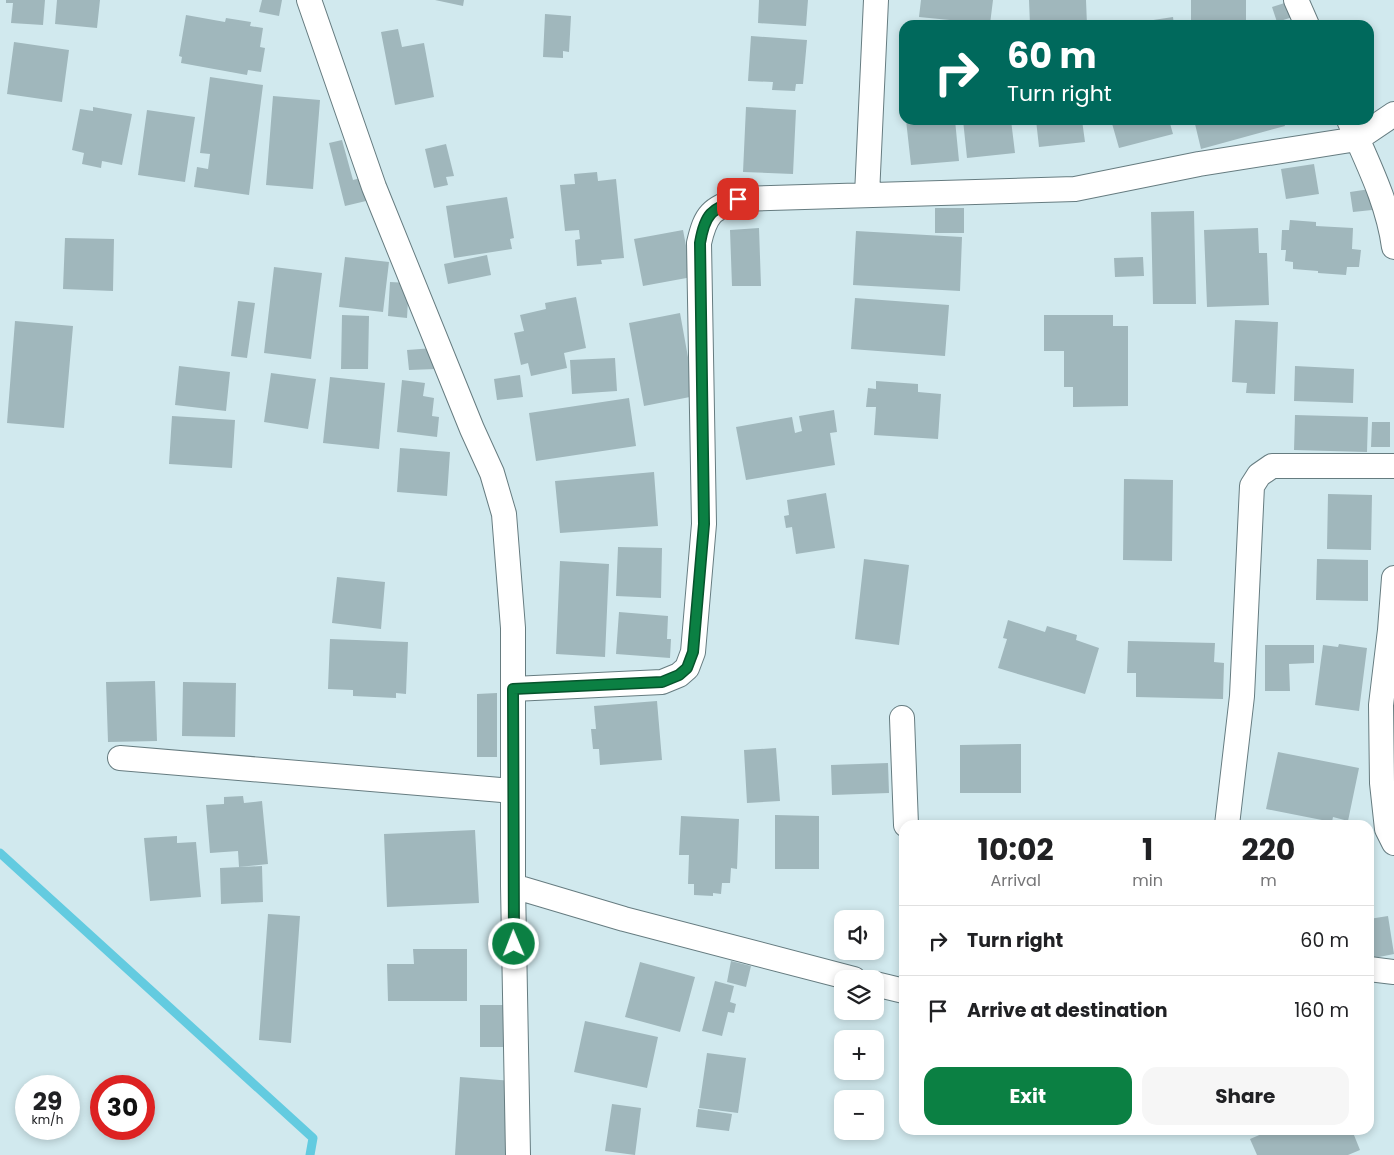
<!DOCTYPE html>
<html lang="en">
<head>
<meta charset="utf-8">
<style>
  body { margin:0; font-family:Poppins,sans-serif; background:#f6f6f6; color:#202124; height:100vh; display:flex; flex-direction:column; font-size:19px; white-space:nowrap }
  * { box-sizing:border-box; margin:0 }
  p { font-size:16px; color:#757577 }
  .icon { flex:none; width:28px; height:28px; fill:none; stroke:currentColor; stroke-width:2; stroke-linecap:round; stroke-linejoin:round }
  .map { position:relative; flex:1; overflow:hidden }
  .panel { position:absolute; left:899px; top:820px; width:475px; height:315px; display:flex; flex-direction:column; background:#fff; border-radius:15px; box-shadow:0 2px 8px #0003 }
  .panel>* { flex:none }
  .top-card { position:absolute; left:899px; top:20px; width:475px; height:105px; border-radius:15px; box-shadow:0 2px 8px #0003; background:#00695c; color:#fff; overflow:hidden }
  .controls { position:absolute; left:834px; top:910px; display:grid; gap:10px }
  .controls a { display:grid; place-items:center; width:50px; height:50px; border-radius:10px; background:#fff; box-shadow:0 2px 8px #0003; font-size:25px }
  .speed { position:absolute; left:15px; top:1075px; display:flex; gap:10px; font-size:25px; font-weight:700; text-align:center }
  .speed>* { display:grid; place-content:center; width:65px; height:65px; border-radius:50%; background:#fff; box-shadow:0 2px 8px #0003; line-height:1 }
  .speed small { font-size:12px; font-weight:400 }
  .speed .limit { border:8px solid #d22; background:#fff; color:#111 }
  .pin { position:absolute; display:grid; place-items:center; width:42px; height:42px; color:#fff; margin:-21px; border-radius:10px; box-shadow:0 2px 8px #0006 }
  .me { position:absolute; width:55px; margin:-28px; rotate:359deg; stroke-linejoin:round; filter:drop-shadow(0 0 4px #0008) }
  .turn { display:flex; align-items:center; gap:18px; height:105px; padding:0 25px; font-size:22px }
  .turn .icon { width:65px; height:65px; stroke-width:2.5 }
  .turn b { display:block; font-size:35px; line-height:42px }
  .eta { display:flex; justify-content:space-evenly; align-items:center; height:85px; text-align:center }
  .eta b { font-size:30px; font-weight:700; line-height:35px }
  .cta { display:flex; gap:10px; margin-top:auto; padding:10px 25px }
  .cta a { flex:1; height:58px; border-radius:15px; background:#0b8043; color:#fff; font-size:20px; font-weight:700; line-height:58px; text-align:center }
  .cta a+a { background:#f6f6f6; color:#202124 }
  ul { padding:0; list-style:none }
  li { display:flex; align-items:center; gap:15px; height:70px; padding:0 25px; border-top:1px solid #e0e0e0 }
  li div { flex:1 }
  li b { display:block; font-size:19px }
  li em { font-style:normal }
  .map>svg:first-child { display:block }
</style>
</head>
<body>
<div class="map">
<svg width="1394" height="1155" viewBox="0 0 1394 1155">
  <rect width="100%" height="100%" fill="#d1e9ee"/>
  <g fill="none" stroke-linecap="round" stroke-linejoin="round">
    <path stroke="#63cbe0" stroke-width="9" d="M 0,853 L 313,1138 L 310,1155"/>
  </g>
  <path fill="#a0b7bc" d="M 6,0 L 45,0 L 43,25 L 11,23 L 13,3 L 6,3 Z
    M 57,0 L 100,0 L 97,28 L 55,24 Z
    M 262,0 L 282,0 L 279,16 L 259,12 Z
    M 435,0 L 464,0 L 463,6 Z
    M 759,0 L 808,0 L 806,26 L 758,23 Z
    M 921,0 L 993,0 L 990,24 L 919,17 Z
    M 1029,0 L 1086,0 L 1087,25 L 1030,25 Z
    M 1191,0 L 1246,0 L 1246,22 L 1191,22 Z
    M 1291,1 L 1296,16 L 1277,22 L 1272,7 Z
    M 545,14 L 571,16 L 569,52 L 563,51 L 563,58 L 543,57 Z
    M 186,15 L 225,22 L 226,18 L 251,22 L 250,26 L 263,28 L 260,47 L 265,48 L 261,72 L 248,70 L 247,75 L 181,63 L 182,57 L 179,56 Z
    M 1173,17 L 1174,25 L 1127,25 L 1127,24 Z
    M 398,29 L 402,47 L 424,43 L 434,97 L 395,105 L 381,32 Z
    M 751,36 L 807,40 L 803,84 L 796,84 L 795,91 L 772,90 L 773,82 L 748,81 Z
    M 14,42 L 69,50 L 62,102 L 7,94 Z
    M 210,77 L 263,85 L 249,195 L 194,187 L 197,167 L 208,169 L 210,154 L 200,153 Z
    M 273,96 L 320,100 L 313,189 L 266,185 Z
    M 93,107 L 132,114 L 122,165 L 102,161 L 101,168 L 82,164 L 84,153 L 72,150 L 80,109 L 93,111 Z
    M 746,107 L 796,110 L 793,174 L 743,172 Z
    M 147,110 L 195,117 L 185,182 L 138,175 Z
    M 906,120 L 955,120 L 959,161 L 911,165 Z
    M 963,120 L 1011,120 L 1015,153 L 967,158 Z
    M 1036,120 L 1082,120 L 1085,142 L 1039,147 Z
    M 1111,120 L 1169,120 L 1173,134 L 1119,148 Z
    M 1211,120 L 1283,120 L 1285,126 L 1201,149 L 1195,124 Z
    M 342,140 L 353,180 L 361,178 L 366,201 L 345,206 L 329,143 Z
    M 446,144 L 454,176 L 446,177 L 448,185 L 434,188 L 425,149 Z
    M 1314,164 L 1319,194 L 1286,199 L 1281,169 Z
    M 597,172 L 598,181 L 616,179 L 624,258 L 601,260 L 602,264 L 577,266 L 575,240 L 580,239 L 579,230 L 565,231 L 560,185 L 575,184 L 574,174 Z
    M 1370,189 L 1372,210 L 1353,212 L 1350,192 Z
    M 507,197 L 514,238 L 510,239 L 512,249 L 454,258 L 446,206 Z
    M 935,208 L 964,208 L 964,233 L 935,233 Z
    M 1194,211 L 1196,304 L 1153,304 L 1151,212 Z
    M 1290,220 L 1316,222 L 1316,226 L 1353,228 L 1352,249 L 1361,250 L 1359,267 L 1347,267 L 1346,275 L 1318,273 L 1318,271 L 1293,269 L 1293,262 L 1285,261 L 1286,250 L 1281,250 L 1282,230 L 1289,230 Z
    M 759,228 L 761,286 L 732,286 L 730,230 Z
    M 1258,228 L 1259,253 L 1267,253 L 1269,305 L 1207,307 L 1204,230 Z
    M 683,230 L 692,277 L 643,286 L 634,239 Z
    M 856,231 L 962,237 L 960,291 L 853,285 Z
    M 65,238 L 114,239 L 113,291 L 63,289 Z
    M 487,255 L 491,275 L 448,284 L 444,264 Z
    M 345,257 L 389,262 L 383,312 L 339,307 Z
    M 1143,257 L 1144,276 L 1115,277 L 1114,258 Z
    M 274,267 L 322,273 L 311,359 L 264,353 Z
    M 390,282 L 409,283 L 407,318 L 388,316 Z
    M 576,297 L 586,348 L 564,353 L 567,368 L 531,376 L 528,363 L 521,365 L 514,333 L 524,331 L 520,315 L 546,309 L 545,303 Z
    M 855,298 L 949,305 L 945,356 L 851,349 Z
    M 238,301 L 255,303 L 247,358 L 231,356 Z
    M 680,313 L 695,396 L 644,406 L 629,323 Z
    M 342,315 L 369,316 L 368,369 L 341,369 Z
    M 1044,315 L 1113,315 L 1113,326 L 1128,326 L 1128,406 L 1073,407 L 1073,387 L 1064,387 L 1064,351 L 1044,351 Z
    M 1235,320 L 1278,322 L 1275,394 L 1246,393 L 1247,383 L 1232,382 Z
    M 15,321 L 73,326 L 64,428 L 7,423 Z
    M 434,348 L 436,369 L 409,370 L 407,350 Z
    M 615,358 L 617,391 L 572,394 L 570,360 Z
    M 179,366 L 230,372 L 226,411 L 175,405 Z
    M 1295,366 L 1354,369 L 1353,403 L 1294,401 Z
    M 271,373 L 316,379 L 308,429 L 264,422 Z
    M 520,375 L 523,397 L 497,400 L 494,379 Z
    M 330,377 L 385,383 L 379,449 L 323,443 Z
    M 402,380 L 425,383 L 423,396 L 434,398 L 432,416 L 439,417 L 437,437 L 397,432 Z
    M 876,381 L 918,384 L 918,392 L 941,394 L 938,439 L 874,435 L 876,407 L 866,407 L 868,388 L 876,389 Z
    M 629,398 L 636,446 L 536,461 L 529,413 Z
    M 834,410 L 837,432 L 830,433 L 835,465 L 746,480 L 736,427 L 792,417 L 795,433 L 802,431 L 799,416 Z
    M 1295,415 L 1368,417 L 1367,452 L 1294,450 Z
    M 172,416 L 235,420 L 232,468 L 169,464 Z
    M 1372,422 L 1390,422 L 1390,447 L 1371,447 Z
    M 400,448 L 450,452 L 447,496 L 397,492 Z
    M 654,472 L 658,526 L 560,533 L 555,481 Z
    M 1124,479 L 1173,480 L 1172,561 L 1123,560 Z
    M 826,493 L 835,548 L 796,554 L 792,527 L 786,528 L 784,516 L 789,515 L 787,500 Z
    M 1328,494 L 1372,495 L 1371,550 L 1327,549 Z
    M 618,547 L 662,548 L 661,598 L 616,596 Z
    M 864,559 L 909,565 L 899,645 L 855,639 Z
    M 1317,559 L 1368,560 L 1368,601 L 1316,600 Z
    M 560,561 L 609,564 L 605,657 L 556,654 Z
    M 337,577 L 385,582 L 381,629 L 332,623 Z
    M 619,612 L 668,616 L 667,639 L 671,639 L 670,658 L 616,654 Z
    M 1008,620 L 1045,632 L 1047,626 L 1077,635 L 1076,640 L 1099,648 L 1085,694 L 998,668 L 1007,639 L 1003,638 Z
    M 330,639 L 408,642 L 406,694 L 396,693 L 396,698 L 353,696 L 353,690 L 328,689 Z
    M 1128,641 L 1215,643 L 1214,662 L 1224,663 L 1223,699 L 1136,697 L 1136,673 L 1127,673 Z
    M 1339,644 L 1367,648 L 1359,711 L 1315,705 L 1323,645 L 1338,647 Z
    M 1265,645 L 1314,645 L 1314,663 L 1289,664 L 1290,691 L 1265,691 Z
    M 155,681 L 157,741 L 108,742 L 106,682 Z
    M 183,682 L 236,683 L 235,737 L 182,736 Z
    M 497,693 L 497,757 L 477,757 L 477,694 Z
    M 657,701 L 662,760 L 600,765 L 599,749 L 593,749 L 591,729 L 596,729 L 594,706 Z
    M 1021,744 L 1021,793 L 960,793 L 960,745 Z
    M 776,748 L 780,801 L 747,803 L 744,750 Z
    M 1278,752 L 1359,768 L 1348,821 L 1333,817 L 1332,822 L 1266,809 Z
    M 888,763 L 889,793 L 832,795 L 831,765 Z
    M 243,796 L 244,803 L 262,801 L 268,864 L 239,867 L 238,851 L 210,853 L 206,805 L 224,804 L 224,797 Z
    M 775,815 L 819,816 L 819,869 L 775,869 Z
    M 681,816 L 739,819 L 737,869 L 731,868 L 730,883 L 722,883 L 721,894 L 713,893 L 713,896 L 694,895 L 694,884 L 688,884 L 689,855 L 679,855 Z
    M 475,830 L 479,903 L 387,907 L 384,834 Z
    M 177,836 L 177,843 L 196,842 L 201,897 L 150,901 L 144,838 Z
    M 262,866 L 263,902 L 221,904 L 220,868 Z
    M 268,914 L 300,916 L 291,1043 L 259,1040 Z
    M 1388,916 L 1394,954 L 1374,958 L 1373,949 L 1369,950 L 1369,919 Z
    M 413,949 L 467,949 L 467,1001 L 388,1001 L 387,964 L 414,964 Z
    M 731,961 L 751,966 L 746,987 L 727,982 Z
    M 640,962 L 695,977 L 680,1032 L 625,1017 Z
    M 715,981 L 734,986 L 730,1002 L 736,1004 L 734,1013 L 728,1012 L 722,1036 L 702,1031 Z
    M 480,1005 L 512,1005 L 512,1047 L 480,1047 Z
    M 585,1021 L 658,1037 L 647,1088 L 574,1072 Z
    M 707,1053 L 746,1058 L 738,1113 L 699,1108 Z
    M 460,1077 L 512,1081 L 506,1155 L 455,1155 Z
    M 612,1104 L 641,1108 L 635,1155 L 605,1151 Z
    M 698,1109 L 732,1114 L 729,1131 L 696,1127 Z
    M 1271,1130 L 1352,1130 L 1360,1150 L 1348,1155 L 1257,1155 L 1250,1139 Z"/>
  <g fill="none" stroke-linecap="round" stroke-linejoin="round">
    <g stroke="#667c80" stroke-width="26">
      <path id="street" d="M 309,0 L 374,187 L 472,429 L 492,473 L 504,514 L 513,628 L 513,886 L 518,1155
        M 1296,0 L 1307,25
        M 1349,120 C 1367,162 1388,202 1394,247
        M 867,195 L 876,0
        M 1394,578 L 1390,630 L 1381,705 L 1382,783 L 1387,829 L 1394,843
        M 513,689 L 662,682 L 679,675 L 687,668 L 693,652 L 704,524 L 699,243 C 706,213 711,210 738,199 L 1075,189 L 1199,164 L 1357,139 L 1394,114
        M 902,718 L 906,825
        M 120,758 L 513,791
        M 1227,825 L 1242,696 L 1252,486 L 1259,475 L 1272,466 L 1394,466
        M 513,886 L 624,919 L 854,979
        M 1369,969 L 1394,972
        M 875,984 L 904,991"/>
    </g>
    <use href="#street" stroke="#fff" stroke-width="24"/>
  </g>
  <g fill="none" stroke-linecap="round" stroke-linejoin="round">
    <g stroke="#07532c" stroke-width="12">
      <path id="route" d="M 514,944 L 513,689 L 662,682 L 679,675 L 687,668 L 693,652 L 704,524 L 700,243 C 705,213 711,210 738,199"/>
    </g>
    <use href="#route" stroke="#0b8043" stroke-width="9"/>
  </g>
</svg>
<div class="controls">
<a><svg class="icon" aria-label="sound" viewBox="0 0 24 24"><path d="M4 9h4l5-4v14l-5-4H4zM17 9q2 3 0 6"/></svg></a>
<a><svg class="icon" aria-label="layers" viewBox="0 0 24 24"><path d="M12 4l9 5-9 5-9-5zM3 14l9 5 9-5"/></svg></a>
<a>+</a>
<a>−</a>
</div>
<div class="speed"><div>29<small>km/h</small></div><div class="limit">30</div></div>
<div class="pin" style="left:738px;top:199px;background:#d93025"><svg class="icon" aria-label="arrive" viewBox="0 0 24 24"><path d="M6 21V4h12l-3 4 3 4H6"/></svg></div>
<svg class="me" style="left:514px;top:944px" viewBox="-20 -20 40 40"><circle r="17" fill="#0b8043" stroke="#fff" stroke-width="3"/><path d="M0-11L8 9 0 5-8 9z" fill="#fff"/></svg>
<div class="top-card">
<div class="turn"><svg class="icon" aria-label="right" viewBox="0 0 24 24"><path d="M7 20v-9h11M14 6l5 5-5 5"/></svg><div><b>60 m</b>Turn right</div></div>
</div>
<section class="panel">
<div class="eta">
<div><b>10:02</b><p>Arrival</p></div>
<div><b>1</b><p>min</p></div>
<div><b>220</b><p>m</p></div>
</div>
<ul>
<li><svg class="icon" aria-label="right" viewBox="0 0 24 24"><path d="M7 20v-9h11M14 6l5 5-5 5"/></svg><div><b>Turn right</b></div><em>60 m</em></li>
<li><svg class="icon" aria-label="arrive" viewBox="0 0 24 24"><path d="M6 21V4h12l-3 4 3 4H6"/></svg><div><b>Arrive at destination</b></div><em>160 m</em></li>
</ul>
<div class="cta"><a>Exit</a><a>Share</a></div>
</section>
</div>
</body>
</html>
